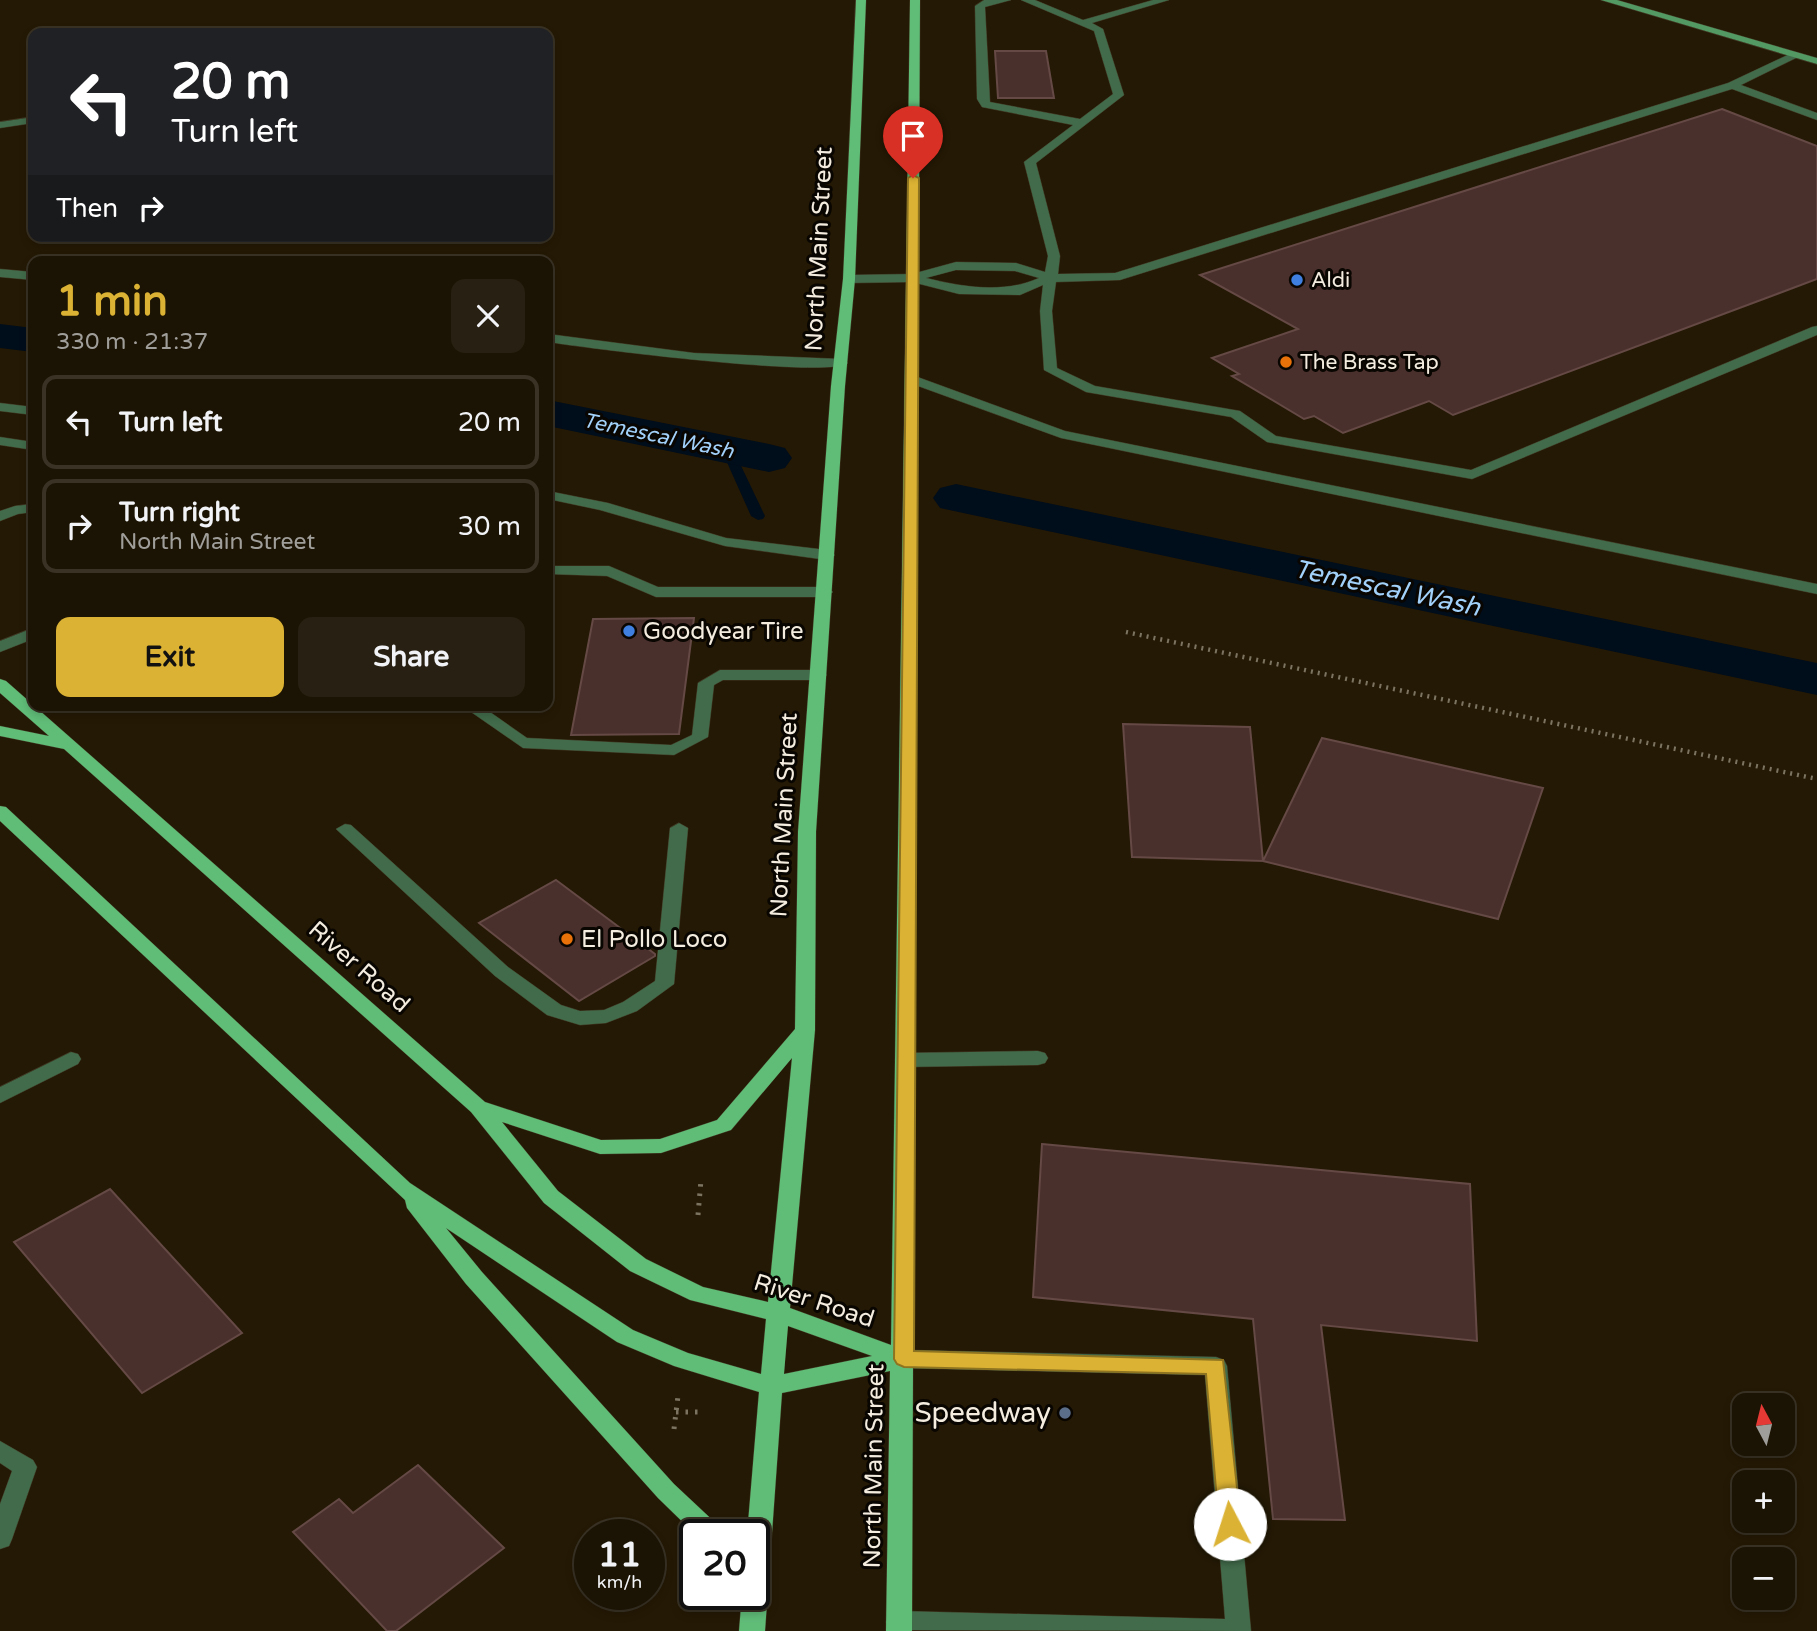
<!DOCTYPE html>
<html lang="en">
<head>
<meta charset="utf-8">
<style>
  body { margin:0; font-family:"Varela Round",sans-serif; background:#282012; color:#f1f3f6; height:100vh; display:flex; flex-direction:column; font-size:26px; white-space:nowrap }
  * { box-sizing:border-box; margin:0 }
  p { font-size:23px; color:#a09e9a }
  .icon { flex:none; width:38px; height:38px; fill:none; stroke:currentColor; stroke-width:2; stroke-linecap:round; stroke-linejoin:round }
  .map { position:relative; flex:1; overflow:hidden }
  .drawer { position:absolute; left:28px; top:256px; width:525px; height:455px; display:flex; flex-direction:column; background:#1b1303; border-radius:14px; box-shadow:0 4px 10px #0003,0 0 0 2px #393225 }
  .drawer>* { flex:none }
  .guide { position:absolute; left:28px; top:28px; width:525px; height:214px; border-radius:14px; box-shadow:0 4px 10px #0003,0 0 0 2px #393225; background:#202124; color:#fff; overflow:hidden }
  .needle { width:46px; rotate:353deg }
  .tools { position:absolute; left:1732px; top:1393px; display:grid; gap:14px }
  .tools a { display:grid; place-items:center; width:63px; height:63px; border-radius:14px; background:#1b1303; box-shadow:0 4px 10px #0003,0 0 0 2px #393225; font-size:35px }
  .speed { position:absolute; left:574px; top:1519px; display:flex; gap:14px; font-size:35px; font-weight:700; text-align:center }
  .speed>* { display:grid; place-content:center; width:91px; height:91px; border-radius:50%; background:#1b1303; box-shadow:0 4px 10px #0003,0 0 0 2px #393225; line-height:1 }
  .speed small { font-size:18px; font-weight:400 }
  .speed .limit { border:4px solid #111; border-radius:10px; background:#fff; color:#111 }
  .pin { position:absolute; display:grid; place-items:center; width:60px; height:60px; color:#fff; margin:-72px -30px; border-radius:50% 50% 50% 0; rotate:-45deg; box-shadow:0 0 7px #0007 }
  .pin .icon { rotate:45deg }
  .me { position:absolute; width:77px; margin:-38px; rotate:355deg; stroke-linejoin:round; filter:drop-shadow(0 0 5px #0008) }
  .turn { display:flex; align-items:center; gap:24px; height:147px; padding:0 28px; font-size:32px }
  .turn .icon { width:91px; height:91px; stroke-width:2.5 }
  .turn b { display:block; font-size:49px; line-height:60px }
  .then { display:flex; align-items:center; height:66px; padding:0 28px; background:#0003; gap:14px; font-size:26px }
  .round { display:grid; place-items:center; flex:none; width:74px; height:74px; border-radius:14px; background:#282012 }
  .overview { display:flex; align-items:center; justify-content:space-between; height:119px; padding:0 28px }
  h1 { font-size:42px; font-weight:700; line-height:52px; color:#dbb233 }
  .cta { display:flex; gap:14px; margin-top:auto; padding:14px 28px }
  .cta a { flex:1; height:80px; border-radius:14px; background:#dbb233; color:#111; font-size:28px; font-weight:700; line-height:80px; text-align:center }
  .cta a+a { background:#282012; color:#f1f3f6 }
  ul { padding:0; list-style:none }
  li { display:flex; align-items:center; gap:21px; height:94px; margin:0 14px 10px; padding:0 14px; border:4px solid #393225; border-radius:14px }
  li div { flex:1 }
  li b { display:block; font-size:26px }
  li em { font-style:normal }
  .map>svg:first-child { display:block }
</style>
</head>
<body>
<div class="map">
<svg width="1817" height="1631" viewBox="0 0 1817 1631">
  <rect width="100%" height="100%" fill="#241904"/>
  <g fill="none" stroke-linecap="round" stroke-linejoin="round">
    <path fill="#000d1b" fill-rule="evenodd" d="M 727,445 L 733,449 L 765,516 L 763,519 L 758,520 L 751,516 L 721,449 Z"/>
    <path fill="#000d1b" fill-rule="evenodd" d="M 0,324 L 33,328 L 33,352 L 0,348 Z
      M 548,400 L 769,444 L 785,448 L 792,458 L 785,468 L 769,472 L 548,426 Z
      M 956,484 L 1817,663 L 1817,695 L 940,508 L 933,498 L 940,488 Z"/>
  </g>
  <path fill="#4a302d" stroke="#644945" stroke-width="2" d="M 995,51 L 1046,51 L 1054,98 L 998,98 Z
    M 1722,109 L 1817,146 L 1817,279 L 1453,415 L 1429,401 L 1343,433 L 1314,416 L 1304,419 L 1232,376 L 1239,374 L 1212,358 L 1298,329 L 1200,275 Z
    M 694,618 L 679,734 L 571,735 L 593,619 Z
    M 1123,724 L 1250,727 L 1263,861 L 1132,857 Z
    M 1322,738 L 1543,788 L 1498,919 L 1263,861 Z
    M 556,880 L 655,954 L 655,956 L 579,1001 L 479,923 Z
    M 1042,1144 L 1470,1184 L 1477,1341 L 1321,1325 L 1345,1520 L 1273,1519 L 1253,1319 L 1033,1297 Z
    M 110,1189 L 242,1333 L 142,1393 L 14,1242 Z
    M 418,1465 L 504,1548 L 396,1631 L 387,1631 L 293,1532 L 339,1499 L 353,1513 Z"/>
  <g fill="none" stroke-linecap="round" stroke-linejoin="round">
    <g stroke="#413723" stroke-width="1">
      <path id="lane" d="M 984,0 L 1011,0 L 985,7 L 990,102 L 1080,119 L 1113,94 L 1094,31 L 1021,0 L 1035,0 L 1083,20 L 1153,0 L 1169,0 L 1092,23 L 1103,29 L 1124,95 L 1036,163 L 1060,256 L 1058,274 L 1115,273 L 1728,83 L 1794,52 L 1798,53 L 1798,57 L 1741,85 L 1817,113 L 1817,120 L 1732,89 L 1120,280 L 1056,282 L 1052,311 L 1057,368 L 1095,386 L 1240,411 L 1276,436 L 1471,470 L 1812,327 L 1817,326 L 1817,335 L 1472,479 L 1267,442 L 1231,417 L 1086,392 L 1044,370 L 1040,311 L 1043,285 L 1020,295 L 959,294 L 912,282 L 849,283 L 843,279 L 849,275 L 912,274 L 956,262 L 1016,263 L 1045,272 L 1048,256 L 1024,162 L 1073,125 L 982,107 L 977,99 L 975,6 ZM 956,270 L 1015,271 L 1039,278 C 1003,294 963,287 926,278 Z
        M 33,117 L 33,123 L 0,128 L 0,122 Z
        M 0,269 L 33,272 L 33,280 L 0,277 Z
        M 548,334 L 694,353 L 841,359 L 848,363 C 828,379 586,348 548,342 Z
        M 912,375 L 1065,431 L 1817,584 L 1817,594 L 1061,438 L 907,382 L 907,376 Z
        M 0,403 L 33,407 L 33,415 L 0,411 Z
        M 0,437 L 33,442 L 33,450 L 0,445 Z
        M 548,491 L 608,503 L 726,538 L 827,550 L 835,555 L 827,560 L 725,546 L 600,510 L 548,499 Z
        M 33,504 L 33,512 L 18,514 L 0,521 L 0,511 L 15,506 Z
        M 548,566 L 609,566 L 658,587 L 825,587 L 833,592 L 825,597 L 656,597 L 607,576 L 548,574 Z
        M 33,628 L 33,639 L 0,652 L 0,641 Z
        M 720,670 L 819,670 L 827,675 L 819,680 L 723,680 L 714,685 L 708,737 L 674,755 L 523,748 L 461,705 L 480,705 L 527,738 L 671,745 L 692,735 L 698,683 Z
        M 679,823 L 688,828 L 674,984 L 637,1011 L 606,1023 L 580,1025 L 547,1015 L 495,976 L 336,829 L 345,824 L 351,825 L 508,967 L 561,1005 L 580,1011 L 604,1010 L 623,1002 L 655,981 L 670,828 Z
        M 1038,1051 L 1045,1053 L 1048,1058 L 1045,1063 L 1038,1065 L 905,1067 L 898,1065 L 895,1060 L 898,1055 L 905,1053 Z
        M 71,1052 L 78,1054 L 81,1059 L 78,1064 L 0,1103 L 0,1087 Z
        M 904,1350 L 1216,1357 L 1224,1360 L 1227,1366 L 1251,1631 L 890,1630 L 886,1622 L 890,1614 L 899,1611 L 1225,1619 L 1205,1375 L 904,1368 L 896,1365 L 893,1359 L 896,1353 Z
        M 0,1441 L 33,1460 L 37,1467 L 12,1539 L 9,1546 L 0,1549 L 0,1504 L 12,1471 L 0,1463 Z"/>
    </g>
    <g stroke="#413723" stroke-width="1">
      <path id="secondary" d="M 1601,0 L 1617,0 L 1817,58 L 1817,64 Z"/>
    </g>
    <g stroke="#413723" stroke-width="1">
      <path id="primary" d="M 856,0 L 866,0 L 855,279 L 845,386 L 816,832 L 815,1030 L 790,1308 L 891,1345 L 910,0 L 920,0 L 913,1355 L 915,1359 L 913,1364 L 912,1631 L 886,1631 L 890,1371 L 782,1393 L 765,1631 L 739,1631 L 742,1594 L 754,1594 L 754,1535 L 747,1535 L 759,1392 L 674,1366 L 617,1342 L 446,1228 L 482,1272 L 674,1484 L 721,1528 L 724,1535 L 696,1535 L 658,1498 L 466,1284 L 407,1208 L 405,1200 L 0,821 L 0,806 L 6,807 L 410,1183 L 633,1330 L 688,1353 L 761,1374 L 766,1319 L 690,1300 L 630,1271 L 544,1203 L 471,1112 L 64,749 L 0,736 L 0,726 L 49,736 L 0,693 L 0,679 L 6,681 L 485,1102 L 601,1140 L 660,1139 L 717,1120 L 795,1029 L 798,832 L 831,386 L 843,279 ZM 792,1058 L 768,1302 L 703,1287 L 646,1259 L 558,1191 L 502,1122 L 600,1154 L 661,1153 L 731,1130 ZM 788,1326 L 872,1356 L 784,1374 Z"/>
    </g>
    <path stroke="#7c7361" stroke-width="4.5" stroke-dasharray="2 5" stroke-linecap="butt" d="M 1126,632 L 1817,779"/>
    <path stroke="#7c7361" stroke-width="5" stroke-dasharray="2.5 7" stroke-linecap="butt" d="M 698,1215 L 701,1180
      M 676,1412 L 700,1412
      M 674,1429 L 678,1396"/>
    <use href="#lane" fill="#416b4a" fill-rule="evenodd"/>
    <use href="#secondary" fill="#539964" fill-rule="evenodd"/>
    <use href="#primary" fill="#60bd78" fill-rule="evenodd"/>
  </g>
  <path fill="#dbb233" stroke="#8e7421" stroke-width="2" d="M 913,175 L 919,178 L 914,1351 L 1223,1360 L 1241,1524 L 1238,1531 L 1230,1534 L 1222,1531 L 1219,1524 L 1206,1374 L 904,1367 L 897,1364 L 894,1359 L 908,178 Z"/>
  <g fill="#3f7fe0" stroke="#090501" stroke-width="2.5">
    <circle cx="1297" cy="280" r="7"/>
    <circle cx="629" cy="631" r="7"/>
  </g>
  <g fill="#e8710a" stroke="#090501" stroke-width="2.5">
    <circle cx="1286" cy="362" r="7"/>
    <circle cx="567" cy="939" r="7"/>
  </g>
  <circle fill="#5c6f8a" stroke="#090501" stroke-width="2.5" cx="1065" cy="1413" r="7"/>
  <g text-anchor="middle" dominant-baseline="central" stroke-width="6" stroke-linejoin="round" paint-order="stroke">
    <g font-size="21" fill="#f3ecdf" stroke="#090501" text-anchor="start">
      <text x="1311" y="280">Aldi</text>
      <text x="1300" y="362">The Brass Tap</text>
    </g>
    <g font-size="21" font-style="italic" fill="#a1d0f9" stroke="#090501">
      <text transform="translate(658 436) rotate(12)">Temescal Wash</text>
    </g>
    <g font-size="24" fill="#f3ecdf" stroke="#090501">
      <text transform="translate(819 249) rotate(-87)">North Main Street</text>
      <text transform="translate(784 815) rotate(-87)">North Main Street</text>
      <text transform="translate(359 967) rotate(41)">River Road</text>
      <text transform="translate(814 1301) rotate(18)">River Road</text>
      <text transform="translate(874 1466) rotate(-89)">North Main Street</text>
    </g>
    <g font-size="24" fill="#f3ecdf" stroke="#090501" text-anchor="start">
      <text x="643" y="631">Goodyear Tire</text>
      <text x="581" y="939">El Pollo Loco</text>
    </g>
    <g font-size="26" font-style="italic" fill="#a1d0f9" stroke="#090501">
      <text transform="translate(1387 588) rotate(12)">Temescal Wash</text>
    </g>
    <g font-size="28" fill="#f3ecdf" stroke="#090501" text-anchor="end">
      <text x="1051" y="1413">Speedway</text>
    </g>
  </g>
</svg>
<div class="tools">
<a><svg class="needle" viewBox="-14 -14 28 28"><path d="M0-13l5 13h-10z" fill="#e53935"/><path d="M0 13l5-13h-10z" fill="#a09e9a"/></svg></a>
<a>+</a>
<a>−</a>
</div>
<div class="speed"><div>11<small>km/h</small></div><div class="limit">20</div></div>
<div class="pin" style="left:913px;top:178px;background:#d93025"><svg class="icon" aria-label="arrive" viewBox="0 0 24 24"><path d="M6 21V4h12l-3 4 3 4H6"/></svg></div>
<svg class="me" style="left:1230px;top:1524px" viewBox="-20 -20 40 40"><circle r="19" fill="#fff"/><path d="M0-13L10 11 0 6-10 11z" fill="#dbb233"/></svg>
<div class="guide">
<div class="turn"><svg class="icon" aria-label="left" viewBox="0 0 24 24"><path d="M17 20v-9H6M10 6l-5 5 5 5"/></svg><div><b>20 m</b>Turn left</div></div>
<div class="then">Then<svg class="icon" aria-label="right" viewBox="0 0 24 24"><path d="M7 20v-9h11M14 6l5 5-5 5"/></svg></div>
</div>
<section class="drawer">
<div class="overview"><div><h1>1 min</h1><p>330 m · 21:37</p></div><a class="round"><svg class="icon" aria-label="close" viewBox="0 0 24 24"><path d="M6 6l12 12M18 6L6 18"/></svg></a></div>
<ul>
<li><svg class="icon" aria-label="left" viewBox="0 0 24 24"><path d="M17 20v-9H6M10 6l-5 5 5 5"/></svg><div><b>Turn left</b></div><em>20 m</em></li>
<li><svg class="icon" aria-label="right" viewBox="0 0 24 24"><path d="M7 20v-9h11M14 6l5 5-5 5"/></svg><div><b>Turn right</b><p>North Main Street</p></div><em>30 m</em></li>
</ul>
<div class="cta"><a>Exit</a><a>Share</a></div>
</section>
</div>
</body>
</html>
